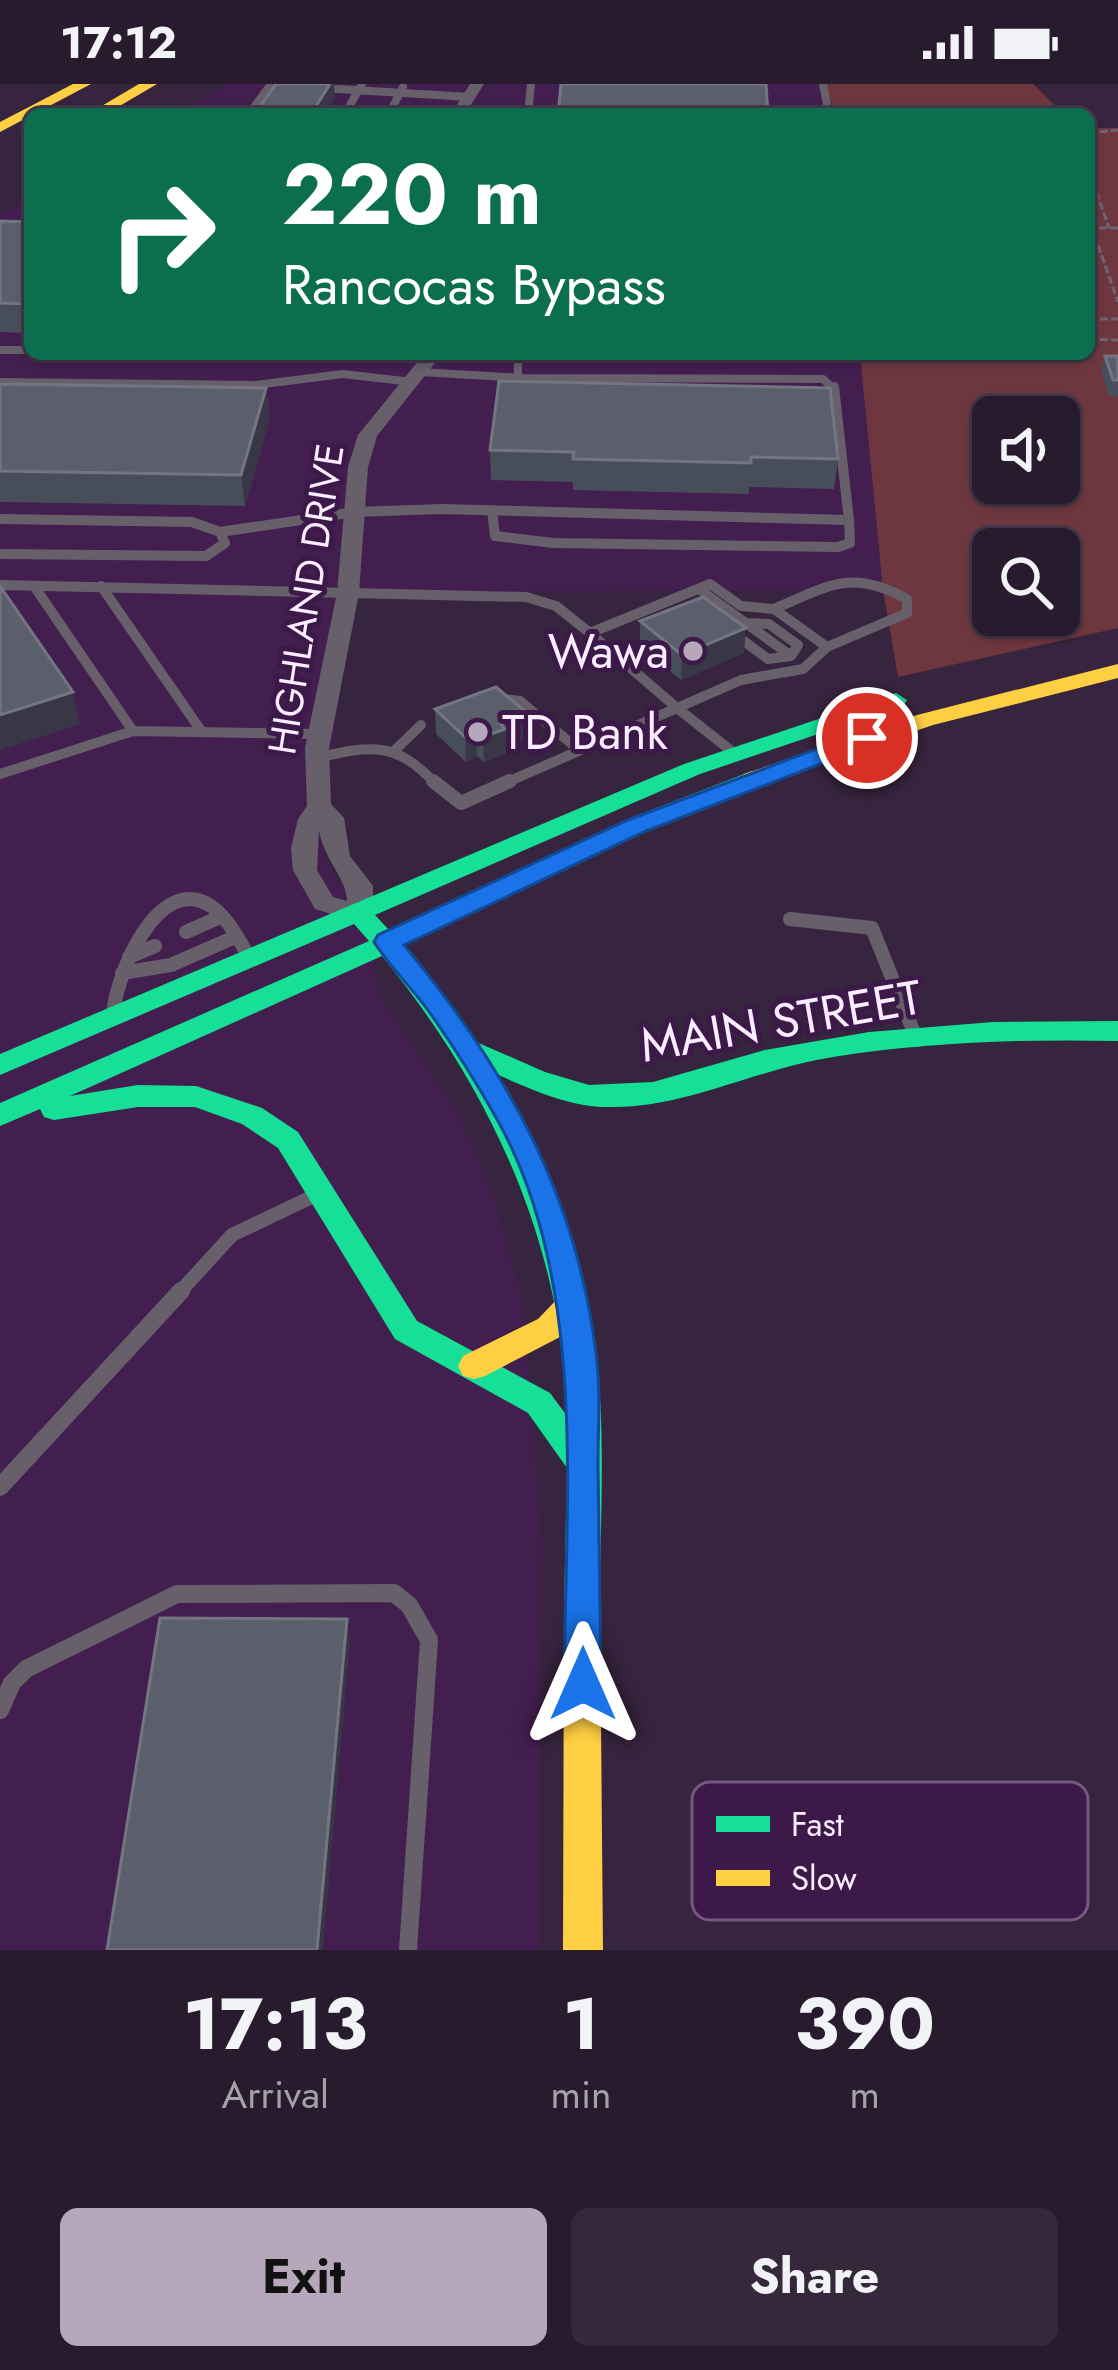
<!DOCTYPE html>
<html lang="en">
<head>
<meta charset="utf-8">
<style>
  body { margin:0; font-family:Jost,sans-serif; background:#35283a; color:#f1f3f6; height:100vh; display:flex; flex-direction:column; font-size:45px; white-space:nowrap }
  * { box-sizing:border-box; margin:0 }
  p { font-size:39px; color:#a5a1aa }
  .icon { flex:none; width:66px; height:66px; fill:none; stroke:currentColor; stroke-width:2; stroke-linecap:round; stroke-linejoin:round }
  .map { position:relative; height:1866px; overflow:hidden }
  .panel { display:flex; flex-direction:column; background:#291b2e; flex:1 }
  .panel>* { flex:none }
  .guide { position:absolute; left:24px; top:24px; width:1071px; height:252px; border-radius:18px; box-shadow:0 3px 9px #0004,0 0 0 3px #45394a; background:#0b6e4f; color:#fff; overflow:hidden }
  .buttons { position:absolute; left:972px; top:312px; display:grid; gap:24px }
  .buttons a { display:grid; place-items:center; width:108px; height:108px; border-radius:18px; background:#291b2e; box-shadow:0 3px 9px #0004,0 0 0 3px #45394a; font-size:60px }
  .pin { position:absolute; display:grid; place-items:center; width:102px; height:102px; color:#fff; margin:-51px; border:6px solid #fff; border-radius:50%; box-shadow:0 3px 12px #0007 }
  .me { position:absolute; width:132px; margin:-66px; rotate:0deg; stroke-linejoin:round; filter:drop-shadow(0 0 9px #0008) }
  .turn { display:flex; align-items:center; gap:42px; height:252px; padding:0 60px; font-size:54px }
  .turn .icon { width:156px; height:156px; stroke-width:2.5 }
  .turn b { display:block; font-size:84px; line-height:102px }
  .eta { display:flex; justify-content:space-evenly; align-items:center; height:204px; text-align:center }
  .eta b { font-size:72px; font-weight:700; line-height:84px }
  .button { display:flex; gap:24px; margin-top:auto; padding:24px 60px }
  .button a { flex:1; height:138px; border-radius:18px; background:#b6a7bb; color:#111; font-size:48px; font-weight:700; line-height:138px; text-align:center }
  .button a+a { background:#35283a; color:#f1f3f6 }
  .status { display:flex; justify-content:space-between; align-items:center; height:84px; padding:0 60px; background:#291b2e; direction:ltr }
  .status svg { height:33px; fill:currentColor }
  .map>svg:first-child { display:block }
</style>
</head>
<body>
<div class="status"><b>17:12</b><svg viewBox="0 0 49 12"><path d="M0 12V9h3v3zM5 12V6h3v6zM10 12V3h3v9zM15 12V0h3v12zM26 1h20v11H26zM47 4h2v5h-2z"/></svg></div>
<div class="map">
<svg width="1118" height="1866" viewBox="0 0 1118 1866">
  <rect width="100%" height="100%" fill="#37243e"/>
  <path fill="#431f50" d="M 228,0 L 823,0 L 837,30 L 175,30 Z
    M 30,113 L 30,270 L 860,270 L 883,505 L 348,509 L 323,769 L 338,798 L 368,826 L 378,909 L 455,1023 L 493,1109 L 522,1213 L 542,1455 L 540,1866 L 0,1866 L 0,130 Z"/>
  <path fill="#6e373f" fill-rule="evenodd" d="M 823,0 L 1033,0 L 1064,30 L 837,30 Z
    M 1089,44 L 1118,44 L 1118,544 L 898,593 L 883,505 L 860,270 L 1089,270 ZM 993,333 L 1059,333 L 1059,399 L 993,399 ZM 993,465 L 1059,465 L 1059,531 L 993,531 Z"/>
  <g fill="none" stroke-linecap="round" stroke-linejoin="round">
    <path stroke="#6e6471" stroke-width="3" stroke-dasharray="8 3" stroke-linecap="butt" d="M 1089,49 L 1118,46
      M 1089,87 L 1109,144
      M 1118,144 L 1092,144 L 1118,218
      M 1089,235 L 1118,235
      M 1089,255 L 1118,256"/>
    <path stroke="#67606b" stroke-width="8" d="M 823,0 L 828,25 L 824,30
      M 320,4 L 470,13
      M 249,30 L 268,4 L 292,2
      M 345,30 L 362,0
      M 389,30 L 403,3
      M 528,30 L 531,0
      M 0,266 L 30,266
      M 197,270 L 361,270
      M 518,270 L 518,294
      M 420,288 L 523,294 L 823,295 L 835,306
      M 0,298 L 256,301 L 343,290 L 412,298"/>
    <path stroke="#67606b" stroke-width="10" d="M 492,426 L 495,452 L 553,459 L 838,463 L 850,459 L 849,436
      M 0,435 L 192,438 L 220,448 L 225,459 L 206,472 L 0,470
      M 220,448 L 355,428 L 442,425 L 849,436 L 834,303
      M 710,500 L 741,522 L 774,525 L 827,563 L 803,585 L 741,596 L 677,624 L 590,549 Z
      M 0,501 L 526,513 L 556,522 L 590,549
      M 101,502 L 202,648
      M 699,505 L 791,572
      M 774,525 C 828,502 851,484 907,515 L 907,529 L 827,563
      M 733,549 L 768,575 L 791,572 L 798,561 L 769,540 L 746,539
      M 494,614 L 520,617 L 579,666
      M 133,647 L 320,650
      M 395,666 L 421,641
      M 317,674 C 372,661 395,657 436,700
      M 0,690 L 133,647 L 34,502
      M 503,700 L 677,624 L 734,669"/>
    <path stroke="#67606b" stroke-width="14" d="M 433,697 L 461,719 L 510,697
      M 790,835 L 872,844 L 917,956
      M 186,848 L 220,833
      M 129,873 L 155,862
      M 122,889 L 171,881 L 235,853
      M 113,933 C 114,895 157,787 211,822 C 229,834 239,858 251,875
      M 178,1210 L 232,1151 L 318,1110"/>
    <path stroke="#67606b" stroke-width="18" d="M 0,1403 L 181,1207
      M 0,1626 L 12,1599 L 26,1585 L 177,1510 L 394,1509 L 409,1521 L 429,1556 L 408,1866"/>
    <path fill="#67606b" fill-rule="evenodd" d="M 470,0 L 484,0 L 465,30 L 451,30 Z
      M 424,270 L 442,270 L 377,352 L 368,383 L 359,509 L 329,664 L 331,720 L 344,734 L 350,772 L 373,802 L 373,830 L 360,839 L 315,825 L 293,786 L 291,764 L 298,735 L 307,722 L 305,664 L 337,509 L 348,383 L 358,351 ZM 319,746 C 323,774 347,795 347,817 L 333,813 L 317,786 Z"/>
    <path fill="#16e098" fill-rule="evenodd" d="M 896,609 L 907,616 L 904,621 L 700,690 L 375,831 L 390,847 L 628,735 L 752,687 L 760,690 L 764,695 L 760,700 L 646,747 L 403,862 L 474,957 L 545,988 L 589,1001 L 653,998 L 765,966 L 869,948 L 993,938 L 1118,937 L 1118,957 C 1022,955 927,958 833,973 C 758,984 684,1025 608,1023 C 569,1023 530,1005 494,989 C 542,1073 584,1168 596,1265 C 606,1350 600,1438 600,1524 L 594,1536 L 582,1540 L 570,1536 L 564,1524 L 567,1384 L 528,1329 L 395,1255 L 278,1064 L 242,1040 L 195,1023 L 138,1023 L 54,1036 L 44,1033 L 40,1025 L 0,1042 L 0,1019 L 369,857 L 354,840 L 0,991 L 0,970 L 684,680 ZM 382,872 C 490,1004 563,1160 567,1332 L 550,1309 L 417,1237 L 298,1048 L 262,1024 L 196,1002 L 138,1001 L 70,1012 Z"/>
    <path fill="#ffcf43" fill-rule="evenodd" d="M 73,0 L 91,0 L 0,48 L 0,38 Z
      M 139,0 L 157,0 L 106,30 L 88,30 Z
      M 1118,580 L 1118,594 L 933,641 L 760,700 L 744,700 L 740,695 L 744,690 L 917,631 Z
      M 572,1207 L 583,1211 L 587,1220 L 560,1253 L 485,1292 L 474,1295 L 463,1292 L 458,1282 L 463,1272 L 538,1235 L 561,1211 Z
      M 582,1508 L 594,1512 L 600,1524 L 603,1866 L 563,1866 L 564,1524 L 570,1512 Z"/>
  </g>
  <path fill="#474e5a" d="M 0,137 L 30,138 L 30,249 L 0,248 Z
    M 1105,272 L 1118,272 L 1118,312 L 1109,312 L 1101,287 Z
    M 0,300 L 266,304 L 270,334 L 245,422 L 0,418 Z
    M 490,366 L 838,375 L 834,405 L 749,403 L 749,410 L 573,406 L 573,398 L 491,396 Z
    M 640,537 L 744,569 L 681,596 L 640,562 Z
    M 435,625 L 528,654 L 506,663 L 506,670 L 484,678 L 477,672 L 466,678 L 436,650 Z"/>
  <path fill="#393648" d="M 330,0 L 334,0 L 335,15 L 325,30 L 311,30 Z
    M 266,304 L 270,334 L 245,422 L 241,391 Z
    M 746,544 L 744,569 L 681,596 L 682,571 Z
    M 73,608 L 80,640 L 0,666 L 0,631 Z
    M 527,629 L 528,654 L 506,663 L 506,670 L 484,678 L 483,653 L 501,640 Z
    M 476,648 L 477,672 L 466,678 L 465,653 Z
    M 347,1535 L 350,1557 L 323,1866 L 317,1866 Z"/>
  <path fill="#5b5f6c" stroke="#747583" stroke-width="3" d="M 276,0 L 330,0 L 311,30 L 255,30 Z
    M 561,0 L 766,0 L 768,30 L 558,30 Z
    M 0,137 L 30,138 L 30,220 L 0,219 Z
    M 1105,272 L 1118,272 L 1118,296 L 1113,296 Z
    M 499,297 L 830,304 L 838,375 L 751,373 L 751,379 L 573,375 L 574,368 L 490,366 Z
    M 0,300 L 266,304 L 241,391 L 0,387 Z
    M 0,502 L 73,608 L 0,631 Z
    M 703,513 L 746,544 L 682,571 L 640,537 Z
    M 496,603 L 527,629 L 501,640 L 505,645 L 483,653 L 476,648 L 465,653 L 435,625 Z
    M 160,1534 L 347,1535 L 317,1866 L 107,1866 Z"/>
  <path fill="#1a73e8" stroke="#114b97" stroke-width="3" d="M 867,646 L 875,649 L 875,659 L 646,747 L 404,861 C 505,983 577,1110 596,1270 C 601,1306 598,1344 598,1380 C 599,1454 600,1527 601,1600 L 596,1613 L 583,1618 L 570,1613 L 564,1600 C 565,1420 589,1201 498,1037 C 478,1001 454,963 430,929 C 413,905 390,883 374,858 L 378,851 L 628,736 Z"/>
  <g fill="#b6a7bb" stroke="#3c1948" stroke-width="4.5">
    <circle cx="693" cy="567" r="12"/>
    <circle cx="478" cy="648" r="12"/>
  </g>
  <g text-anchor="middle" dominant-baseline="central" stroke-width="10" stroke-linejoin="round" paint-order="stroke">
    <g font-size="39" fill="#faedff" stroke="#3c1948">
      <text transform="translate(306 515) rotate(-81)">HIGHLAND DRIVE</text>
    </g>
    <g font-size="48" fill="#faedff" stroke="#3c1948" text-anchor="end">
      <text x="669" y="567">Wawa</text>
      <text x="502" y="648" text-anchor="start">TD Bank</text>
    </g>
    <g font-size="48" fill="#faedff" stroke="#3c1948">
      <text transform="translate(781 937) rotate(-10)">MAIN STREET</text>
    </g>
  </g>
  <rect x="692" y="1698" width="396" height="138" rx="18" fill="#3c1948" stroke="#75597f" stroke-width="3"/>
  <rect x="716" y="1732" width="54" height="16" fill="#16e098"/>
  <rect x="716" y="1786" width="54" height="16" fill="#ffcf43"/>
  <g font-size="33" fill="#faedff">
    <text x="791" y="1752">Fast</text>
    <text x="791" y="1806">Slow</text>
  </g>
</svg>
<div class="buttons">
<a><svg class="icon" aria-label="sound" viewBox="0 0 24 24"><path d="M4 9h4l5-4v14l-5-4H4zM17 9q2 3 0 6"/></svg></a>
<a><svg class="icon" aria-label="search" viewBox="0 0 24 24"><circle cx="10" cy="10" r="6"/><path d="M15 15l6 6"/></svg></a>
</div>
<div class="pin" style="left:867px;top:654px;background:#d93025"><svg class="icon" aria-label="arrive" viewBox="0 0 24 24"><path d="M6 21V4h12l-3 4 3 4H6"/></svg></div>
<svg class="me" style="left:583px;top:1600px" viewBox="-20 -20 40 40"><path d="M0-17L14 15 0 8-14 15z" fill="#1a73e8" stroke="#fff" stroke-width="4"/></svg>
<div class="guide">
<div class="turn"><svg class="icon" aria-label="right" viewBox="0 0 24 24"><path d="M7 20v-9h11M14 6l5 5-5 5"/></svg><div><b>220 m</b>Rancocas Bypass</div></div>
</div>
</div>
<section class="panel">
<div class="eta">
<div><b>17:13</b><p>Arrival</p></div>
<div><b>1</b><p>min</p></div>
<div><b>390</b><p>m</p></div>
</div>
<div class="button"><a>Exit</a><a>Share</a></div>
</section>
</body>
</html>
